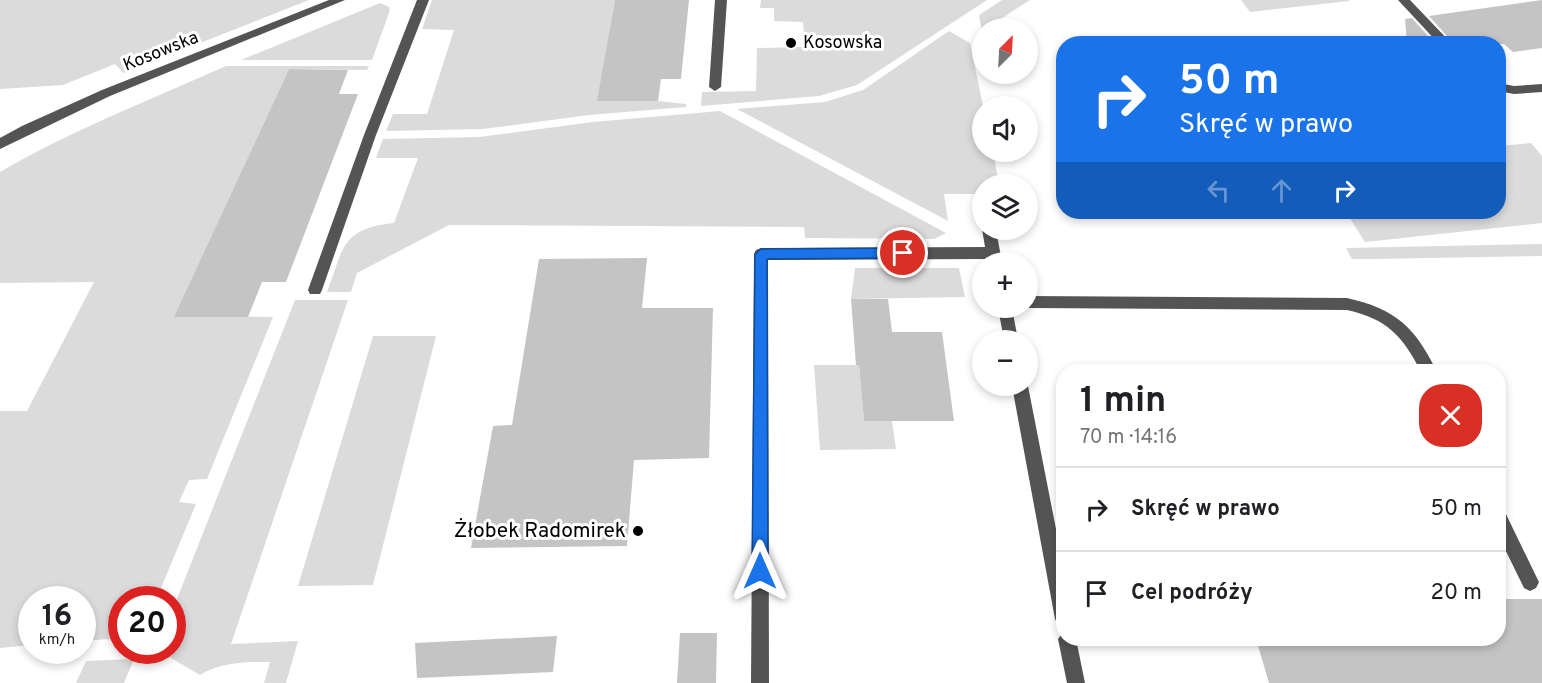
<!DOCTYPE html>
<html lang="pl">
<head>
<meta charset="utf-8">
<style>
  body { margin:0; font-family:Overpass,sans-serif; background:#f6f6f6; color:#202124; height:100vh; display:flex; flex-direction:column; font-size:22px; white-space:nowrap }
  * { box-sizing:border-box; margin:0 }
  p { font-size:20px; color:#757577 }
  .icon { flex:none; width:33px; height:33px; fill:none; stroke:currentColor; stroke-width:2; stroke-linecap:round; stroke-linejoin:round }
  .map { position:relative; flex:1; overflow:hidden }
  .sheet { position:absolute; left:1056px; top:364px; width:450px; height:282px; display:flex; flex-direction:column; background:#fff; border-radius:24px; box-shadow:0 3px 9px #0003 }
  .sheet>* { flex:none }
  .guide { position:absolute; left:1056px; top:36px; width:450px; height:183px; border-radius:24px; box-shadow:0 3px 9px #0003; background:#1a73e8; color:#fff; overflow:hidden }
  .needle { width:39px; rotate:24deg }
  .controls { position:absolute; left:972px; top:18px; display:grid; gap:12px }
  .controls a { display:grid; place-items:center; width:66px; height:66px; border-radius:50%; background:#fff; box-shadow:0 3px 9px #0003; font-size:30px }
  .speed { position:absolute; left:18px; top:586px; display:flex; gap:12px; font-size:30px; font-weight:700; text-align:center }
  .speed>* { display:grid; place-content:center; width:78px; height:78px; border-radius:50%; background:#fff; box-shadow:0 3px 9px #0003; line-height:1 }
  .speed small { font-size:15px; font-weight:400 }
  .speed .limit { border:9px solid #d22; background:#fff; color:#111 }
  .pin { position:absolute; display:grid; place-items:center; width:51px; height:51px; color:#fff; margin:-26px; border:3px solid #fff; border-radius:50%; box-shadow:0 2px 6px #0007 }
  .me { position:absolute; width:66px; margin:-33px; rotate:0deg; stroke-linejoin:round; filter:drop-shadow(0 0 4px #0008) }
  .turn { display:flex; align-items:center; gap:21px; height:126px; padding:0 24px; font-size:27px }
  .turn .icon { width:78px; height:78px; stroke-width:2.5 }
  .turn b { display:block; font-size:42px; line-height:51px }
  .lanes { display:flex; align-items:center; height:57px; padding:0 24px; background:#0003; justify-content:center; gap:30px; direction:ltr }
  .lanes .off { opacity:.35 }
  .round { display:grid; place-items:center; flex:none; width:63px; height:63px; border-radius:24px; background:#f6f6f6 }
  .overview { display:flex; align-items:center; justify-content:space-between; height:102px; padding:0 24px }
  h1 { font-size:36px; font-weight:700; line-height:45px }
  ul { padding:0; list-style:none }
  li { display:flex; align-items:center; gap:18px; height:84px; padding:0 24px; border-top:2px solid #e0e0e0 }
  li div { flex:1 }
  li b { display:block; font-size:22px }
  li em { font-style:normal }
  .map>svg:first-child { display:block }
</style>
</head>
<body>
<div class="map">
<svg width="1542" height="683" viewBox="0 0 1542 683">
  <rect width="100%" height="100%" fill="#fff"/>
  <path fill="#dbdbdb" d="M 0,0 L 309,0 L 124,73 L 115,64 L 63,85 L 0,89 Z
    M 432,0 L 615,0 L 598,100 L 658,101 L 686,104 L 686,107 L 589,115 L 483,129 L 386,131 L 393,114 L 427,114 L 454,30 L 422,29 Z
    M 761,0 L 987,0 L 857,85 L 819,96 L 701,106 L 702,92 L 756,91 L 757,48 L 805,47 L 803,22 L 774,21 L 774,8 L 760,8 Z
    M 1002,0 L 1030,0 L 987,28 L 982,28 L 982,32 L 979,15 Z
    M 1241,0 L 1349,0 L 1349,1 L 1250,12 Z
    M 380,3 L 389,7 L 390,10 L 372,60 L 241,60 Z
    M 949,31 L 970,43 L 983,106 L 982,152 L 993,152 L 999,184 L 982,184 L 982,194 L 944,194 L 948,221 L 737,109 L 825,102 L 863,90 Z
    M 226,66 L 369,66 L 367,70 L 289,69 L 175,316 L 273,317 L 207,479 L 189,480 L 179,502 L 196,504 L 156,600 L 122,600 L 121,638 L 83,641 L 82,600 L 32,600 L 31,645 L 0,648 L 0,411 L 27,411 L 94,282 L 0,283 L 0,172 C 72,130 150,100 226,66 Z
    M 720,111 L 946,233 L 934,239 L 805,238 L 804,227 L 449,225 L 357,273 L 351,292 L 327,292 C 344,247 341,229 394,223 L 418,158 L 376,158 L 383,139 L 479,137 L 593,122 Z
    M 1531,143 L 1542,156 L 1542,223 L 1365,242 L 1346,212 L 1498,212 L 1499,146 Z
    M 1542,244 L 1542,256 L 1374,259 L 1352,259 L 1346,248 Z
    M 855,268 L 959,268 L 965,297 L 851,299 Z
    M 295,300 L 348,300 L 231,644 L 298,641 L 286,683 L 264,683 L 270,662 C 245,662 222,662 200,675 L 159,651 L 172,651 L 173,609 Z
    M 373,336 L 436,336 L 373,585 L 298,586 Z
    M 814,365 L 859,365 L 864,421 L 892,421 L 896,449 L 820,450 Z
    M 134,659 L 124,683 L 76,683 L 86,661 Z"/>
  <path fill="#c4c4c4" d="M 615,0 L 689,0 L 681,79 L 661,79 L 658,101 L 597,101 Z
    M 1542,0 L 1542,48 L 1513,52 L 1504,44 L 1454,44 L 1429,16 Z
    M 1412,18 L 1435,44 L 1407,44 L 1405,19 Z
    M 289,69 L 348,70 L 339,94 L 358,94 L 286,282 L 262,282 L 248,317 L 174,317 Z
    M 647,258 L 642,308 L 713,308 L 709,458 L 634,460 L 627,546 L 471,548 L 493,426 L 512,425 L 539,259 Z
    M 851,299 L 888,299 L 892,332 L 942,332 L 954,421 L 864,421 L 859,365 L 856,365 Z
    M 1498,599 L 1542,599 L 1542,683 L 1269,683 L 1256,639 L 1498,639 Z
    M 680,633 L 717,633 L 716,683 L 677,683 Z
    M 557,636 L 553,672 L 417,678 L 415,643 Z"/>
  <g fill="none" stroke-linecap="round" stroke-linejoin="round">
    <path fill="#545454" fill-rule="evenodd" d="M 329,0 L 345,0 L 110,96 L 0,149 L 0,138 L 22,126 L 102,90 Z
      M 417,0 L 429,0 L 376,135 L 322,290 L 320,294 L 310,294 L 308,290 L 364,135 Z
      M 715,0 L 727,0 L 721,87 L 715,91 L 709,87 Z
      M 1398,0 L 1410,0 L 1452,44 L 1439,44 Z
      M 1498,83 L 1514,86 L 1542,84 L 1542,92 L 1514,94 L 1498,91 Z
      M 982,229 L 996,230 L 1002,262 L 988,262 L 987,259 L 768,260 L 769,683 L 751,683 L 754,254 L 756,250 L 761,248 L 985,247 Z
      M 1028,296 L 1347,298 C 1396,309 1415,327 1437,372 L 1421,372 C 1403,336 1387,319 1347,310 L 1028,308 Z
      M 998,308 L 1012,308 L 1018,340 L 1004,340 Z
      M 1012,386 L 1028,386 L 1064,570 L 1064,628 L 1058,625 L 1055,619 Z
      M 1498,508 L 1504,510 L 1536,576 L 1539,582 L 1536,588 L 1530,591 L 1524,588 L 1498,535 Z
      M 1064,631 L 1064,639 L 1076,639 L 1085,683 L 1067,683 L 1058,639 Z"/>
  </g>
  <path fill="#1a73e8" stroke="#114b97" stroke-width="1.5" d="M 903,248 L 909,253 L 903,258 L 767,259 L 768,571 L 766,577 L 760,579 L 755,577 L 752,571 L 755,254 L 761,249 Z"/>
  <g fill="#000" stroke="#fff" stroke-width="2">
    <circle cx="791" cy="43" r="6"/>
    <circle cx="638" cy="531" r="6"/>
  </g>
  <g text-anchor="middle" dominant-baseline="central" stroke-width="6" stroke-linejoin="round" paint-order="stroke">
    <g font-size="18" fill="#000" stroke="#fff" text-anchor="start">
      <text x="803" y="43">Kosowska</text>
    </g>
    <g font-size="18" fill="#000" stroke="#fff">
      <text transform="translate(161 52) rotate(-22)">Kosowska</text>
    </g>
    <g font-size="21" fill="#000" stroke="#fff" text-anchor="end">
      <text x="626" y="531">Żłobek Radomirek</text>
    </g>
  </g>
</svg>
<div class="controls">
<a><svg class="needle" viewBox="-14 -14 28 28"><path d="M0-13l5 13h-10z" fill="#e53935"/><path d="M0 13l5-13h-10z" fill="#757577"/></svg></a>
<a><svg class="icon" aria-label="sound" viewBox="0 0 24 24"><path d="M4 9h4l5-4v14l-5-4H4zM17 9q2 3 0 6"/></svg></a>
<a><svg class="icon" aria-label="layers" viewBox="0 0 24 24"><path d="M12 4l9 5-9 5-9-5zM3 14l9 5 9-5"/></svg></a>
<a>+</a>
<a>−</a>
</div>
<div class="speed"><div>16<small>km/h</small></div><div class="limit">20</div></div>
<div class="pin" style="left:903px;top:253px;background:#d93025"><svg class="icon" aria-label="arrive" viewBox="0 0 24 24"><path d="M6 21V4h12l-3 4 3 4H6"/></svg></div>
<svg class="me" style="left:760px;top:571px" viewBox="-20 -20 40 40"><path d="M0-17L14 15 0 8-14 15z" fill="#1a73e8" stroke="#fff" stroke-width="4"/></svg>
<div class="guide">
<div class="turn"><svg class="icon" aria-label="right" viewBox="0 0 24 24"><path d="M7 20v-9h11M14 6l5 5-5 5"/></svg><div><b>50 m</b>Skręć w prawo</div></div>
<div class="lanes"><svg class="icon off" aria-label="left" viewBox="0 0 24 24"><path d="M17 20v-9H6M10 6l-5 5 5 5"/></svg><svg class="icon off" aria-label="ahead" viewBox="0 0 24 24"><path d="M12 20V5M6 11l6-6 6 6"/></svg><svg class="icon" aria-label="right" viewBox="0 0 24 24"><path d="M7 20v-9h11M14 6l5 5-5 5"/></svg></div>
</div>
<section class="sheet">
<div class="overview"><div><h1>1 min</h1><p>70 m · 14:16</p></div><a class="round" style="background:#d93025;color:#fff"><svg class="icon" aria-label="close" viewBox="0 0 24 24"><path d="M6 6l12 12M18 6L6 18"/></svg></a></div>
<ul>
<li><svg class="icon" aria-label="right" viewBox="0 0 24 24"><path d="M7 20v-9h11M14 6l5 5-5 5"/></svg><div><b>Skręć w prawo</b></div><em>50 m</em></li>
<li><svg class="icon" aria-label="arrive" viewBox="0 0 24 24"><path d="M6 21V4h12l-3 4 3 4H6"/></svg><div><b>Cel podróży</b></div><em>20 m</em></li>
</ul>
</section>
</div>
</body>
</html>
